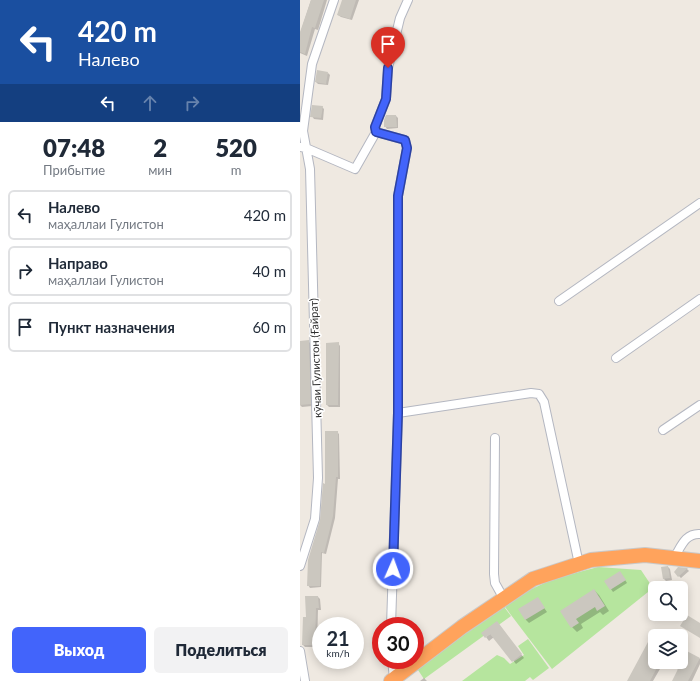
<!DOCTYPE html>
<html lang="ru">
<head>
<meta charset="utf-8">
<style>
  body { margin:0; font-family:Lato,sans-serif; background:#f2f2f3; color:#1f2937; height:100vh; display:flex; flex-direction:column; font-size:15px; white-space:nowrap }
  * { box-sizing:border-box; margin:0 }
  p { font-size:13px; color:#747a83 }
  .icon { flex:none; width:22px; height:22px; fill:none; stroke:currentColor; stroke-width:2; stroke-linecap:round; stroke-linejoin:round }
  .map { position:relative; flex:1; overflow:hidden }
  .panel { display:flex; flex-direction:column; background:#fff; width:300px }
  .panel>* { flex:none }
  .hud { background:#1a4fa0; color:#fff; overflow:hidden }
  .buttons { position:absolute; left:348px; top:581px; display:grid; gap:8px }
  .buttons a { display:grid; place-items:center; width:40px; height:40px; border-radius:6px; background:#fff; box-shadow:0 2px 10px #0003; font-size:20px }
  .speed { position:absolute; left:12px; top:617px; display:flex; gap:8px; font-size:20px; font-weight:700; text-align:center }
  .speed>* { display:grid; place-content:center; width:52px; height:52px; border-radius:50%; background:#fff; box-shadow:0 2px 10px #0003; line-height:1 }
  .speed small { font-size:10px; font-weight:400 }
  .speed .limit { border:6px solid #d22; background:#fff; color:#111 }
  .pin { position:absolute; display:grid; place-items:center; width:34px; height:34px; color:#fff; margin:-41px -17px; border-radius:50% 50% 50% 0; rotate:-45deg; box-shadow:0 0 4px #0007 }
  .pin .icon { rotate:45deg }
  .me { position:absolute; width:44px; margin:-22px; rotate:2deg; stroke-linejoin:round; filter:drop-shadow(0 0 3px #0008) }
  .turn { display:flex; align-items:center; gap:14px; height:84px; padding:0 12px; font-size:18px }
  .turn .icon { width:52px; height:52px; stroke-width:2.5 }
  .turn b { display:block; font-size:28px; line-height:34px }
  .lanes { display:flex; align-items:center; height:38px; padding:0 12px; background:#0003; justify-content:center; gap:20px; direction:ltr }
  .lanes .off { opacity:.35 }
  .eta { display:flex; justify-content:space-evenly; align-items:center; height:68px; text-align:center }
  .eta b { font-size:24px; font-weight:800; line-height:28px }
  .primary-button { display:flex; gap:8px; margin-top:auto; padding:8px 12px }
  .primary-button a { flex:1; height:46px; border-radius:6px; background:#4264fb; color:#fff; font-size:16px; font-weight:800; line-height:46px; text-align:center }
  .primary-button a+a { background:#f2f2f3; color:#1f2937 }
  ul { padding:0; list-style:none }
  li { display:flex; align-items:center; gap:12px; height:50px; margin:0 8px 6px; padding:0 4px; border:2px solid #e0e1e3; border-radius:6px }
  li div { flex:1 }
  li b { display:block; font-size:15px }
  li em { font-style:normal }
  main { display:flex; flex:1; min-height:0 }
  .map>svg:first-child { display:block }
</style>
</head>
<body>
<main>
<section class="panel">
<div class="hud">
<div class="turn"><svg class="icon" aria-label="left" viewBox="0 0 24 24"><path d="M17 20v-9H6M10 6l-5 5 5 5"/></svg><div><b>420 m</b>Налево</div></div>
<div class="lanes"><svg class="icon" aria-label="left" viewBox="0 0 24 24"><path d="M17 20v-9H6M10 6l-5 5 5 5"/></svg><svg class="icon off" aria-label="ahead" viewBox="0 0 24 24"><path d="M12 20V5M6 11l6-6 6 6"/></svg><svg class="icon off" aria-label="right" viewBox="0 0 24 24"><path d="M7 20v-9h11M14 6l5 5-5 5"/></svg></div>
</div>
<div class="eta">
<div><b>07:48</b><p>Прибытие</p></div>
<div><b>2</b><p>мин</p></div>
<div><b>520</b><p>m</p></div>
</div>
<ul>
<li><svg class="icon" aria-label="left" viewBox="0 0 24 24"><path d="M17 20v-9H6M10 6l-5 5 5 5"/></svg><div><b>Налево</b><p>маҳаллаи Гулистон</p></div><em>420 m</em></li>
<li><svg class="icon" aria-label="right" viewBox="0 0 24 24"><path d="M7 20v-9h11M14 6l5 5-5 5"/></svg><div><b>Направо</b><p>маҳаллаи Гулистон</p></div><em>40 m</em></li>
<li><svg class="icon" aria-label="arrive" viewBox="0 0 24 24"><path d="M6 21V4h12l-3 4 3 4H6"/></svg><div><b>Пункт назначения</b></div><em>60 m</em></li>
</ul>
<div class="primary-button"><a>Выход</a><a>Поделиться</a></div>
</section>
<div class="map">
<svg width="400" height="681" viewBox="0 0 400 681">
  <rect width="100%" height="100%" fill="#efe9e1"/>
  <path fill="#b6e59e" d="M 298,567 L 341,570 L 353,588 L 252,669 L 202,603 L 253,579 Z
    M 202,604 L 211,616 L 124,679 L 116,667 Z
    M 228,639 L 249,668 L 233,680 L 230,677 L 225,681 L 162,681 L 197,655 L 204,658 L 210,664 L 224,655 L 218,646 Z"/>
  <path fill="#0003" d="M 11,0 L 27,0 L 18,30 L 15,29 L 7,56 L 0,53 L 0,34 Z
    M 44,0 L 59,0 L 52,20 L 41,17 L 38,15 Z
    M 28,73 L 30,75 L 28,85 L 18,84 L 16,82 Z
    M 22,107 L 24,109 L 23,120 L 14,119 L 12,116 Z
    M 96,116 L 98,118 L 98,128 L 87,129 L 85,126 Z
    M 0,342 L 9,342 L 11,344 L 12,406 L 2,407 L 0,405 Z
    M 38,343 L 40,346 L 40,407 L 29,407 L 27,405 Z
    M 37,432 L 39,434 L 40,479 L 38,479 L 35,518 L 26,554 L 22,553 L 21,587 L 10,588 L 8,585 L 21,521 L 26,485 Z
    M 368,567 L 370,569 L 372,580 L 366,581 L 364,579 Z
    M 379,568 L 387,569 L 389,571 L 381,578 L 375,572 Z
    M 322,575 L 327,583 L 313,592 L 306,582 Z
    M 294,590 L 299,595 L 309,611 L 303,615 L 300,612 L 281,624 L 283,628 L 277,632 L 272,627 L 262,611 Z
    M 18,597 L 20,599 L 21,610 L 18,610 L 17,647 L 5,647 L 3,645 L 7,618 Z
    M 238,599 L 247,612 L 229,623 L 225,619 Z
    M 200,626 L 224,658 L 216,664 L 194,637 L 189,641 L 186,637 Z
    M 355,638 L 355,662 L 364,662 L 353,681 L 328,681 Z
    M 381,650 L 400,659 L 400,664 L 392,681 L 375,681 L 379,670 L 364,662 L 381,662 Z
    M 124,678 L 127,681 L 120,681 Z"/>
  <path fill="#cbc7bf" d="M 11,0 L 24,0 L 15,28 L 12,27 L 5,54 L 0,52 L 0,32 Z
    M 42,0 L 56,0 L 50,19 L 37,15 Z
    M 17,70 L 28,72 L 26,84 L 15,82 Z
    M 12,105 L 23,106 L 21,118 L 10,117 Z
    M 86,115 L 96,115 L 97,127 L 84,127 L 84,120 Z
    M 9,340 L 11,404 L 0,405 L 0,341 Z
    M 39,342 L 38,405 L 26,405 L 26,343 Z
    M 25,431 L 38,431 L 38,477 L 36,477 L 33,516 L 29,533 L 24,553 L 21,552 L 20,586 L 7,586 L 8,560 L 20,520 L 23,483 L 25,484 Z
    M 368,566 L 370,578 L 363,579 L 361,567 Z
    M 378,567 L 388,568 L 378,577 L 374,572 Z
    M 320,571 L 326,580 L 310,590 L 304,581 Z
    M 294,589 L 305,606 L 297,611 L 295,607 L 276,619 L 279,623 L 271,628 L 260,611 Z
    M 5,596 L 18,596 L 19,608 L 16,608 L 15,645 L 2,645 L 3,617 L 6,617 Z
    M 238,597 L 245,608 L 225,620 L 218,609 Z
    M 387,615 L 400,623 L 400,638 L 380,626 Z
    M 197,621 L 222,654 L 212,662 L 190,634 L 185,638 L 181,633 Z
    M 355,629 L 355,662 L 360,662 L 350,681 L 327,681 Z
    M 381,648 L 400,658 L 388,681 L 372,681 L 378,669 L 364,662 L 381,662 Z"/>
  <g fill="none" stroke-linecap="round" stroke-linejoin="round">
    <g stroke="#b4b7c1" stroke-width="10">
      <path id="street" d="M 0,147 L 6,148 L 55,169 L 76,132
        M 259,301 L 400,203
        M 316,358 L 400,299
        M 98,413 L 231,393 L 239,394 L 244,402 L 279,564
        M 363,430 L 400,405
        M 195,438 L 194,574 L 195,583 L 204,599
        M 374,558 C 381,547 385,533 400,534
        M 0,566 L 15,519 L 18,478 L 10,169 L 3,131 L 12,64 L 34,0
        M 91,626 L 98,413 L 98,196 L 107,148 L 105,140 L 76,132 L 75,127 L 86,99 L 88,68 L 100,18 L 108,0
        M 0,651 L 5,681
        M 92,660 L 94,678"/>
    </g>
    <g stroke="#c9c9c9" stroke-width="16">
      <path id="highway" d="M 91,681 L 162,627 L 233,579 L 291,560 L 345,555 L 400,561"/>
    </g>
    <use href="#street" stroke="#fff" stroke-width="8"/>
    <use href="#highway" stroke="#ffa35c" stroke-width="14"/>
  </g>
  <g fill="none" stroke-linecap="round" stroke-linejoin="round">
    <g stroke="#2b41a3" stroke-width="10">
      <path id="route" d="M 88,68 L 86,99 L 75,127 L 76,132 L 105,140 L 107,148 L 98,196 L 98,413 L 93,569"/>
    </g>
    <use href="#route" stroke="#4264fb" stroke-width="7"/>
  </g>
  <g text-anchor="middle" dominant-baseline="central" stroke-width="3" stroke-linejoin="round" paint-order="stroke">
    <g font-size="11" fill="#2e2e2e" stroke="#fff">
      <text transform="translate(15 358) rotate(-92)">кӯчаи Гулистон (Ғайрат)</text>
    </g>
  </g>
</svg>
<div class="buttons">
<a><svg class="icon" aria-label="search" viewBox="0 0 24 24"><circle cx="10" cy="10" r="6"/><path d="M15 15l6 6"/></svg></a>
<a><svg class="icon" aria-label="layers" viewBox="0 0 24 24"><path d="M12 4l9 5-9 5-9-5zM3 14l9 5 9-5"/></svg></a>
</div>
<div class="speed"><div>21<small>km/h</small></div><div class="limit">30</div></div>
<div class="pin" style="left:88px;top:68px;background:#d93025"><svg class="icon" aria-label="arrive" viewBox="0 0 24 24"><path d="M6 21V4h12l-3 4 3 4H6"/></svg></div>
<svg class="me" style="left:93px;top:569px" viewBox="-20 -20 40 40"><circle r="17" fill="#4264fb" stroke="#fff" stroke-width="3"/><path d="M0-11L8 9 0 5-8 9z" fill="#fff"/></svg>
</div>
</main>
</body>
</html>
